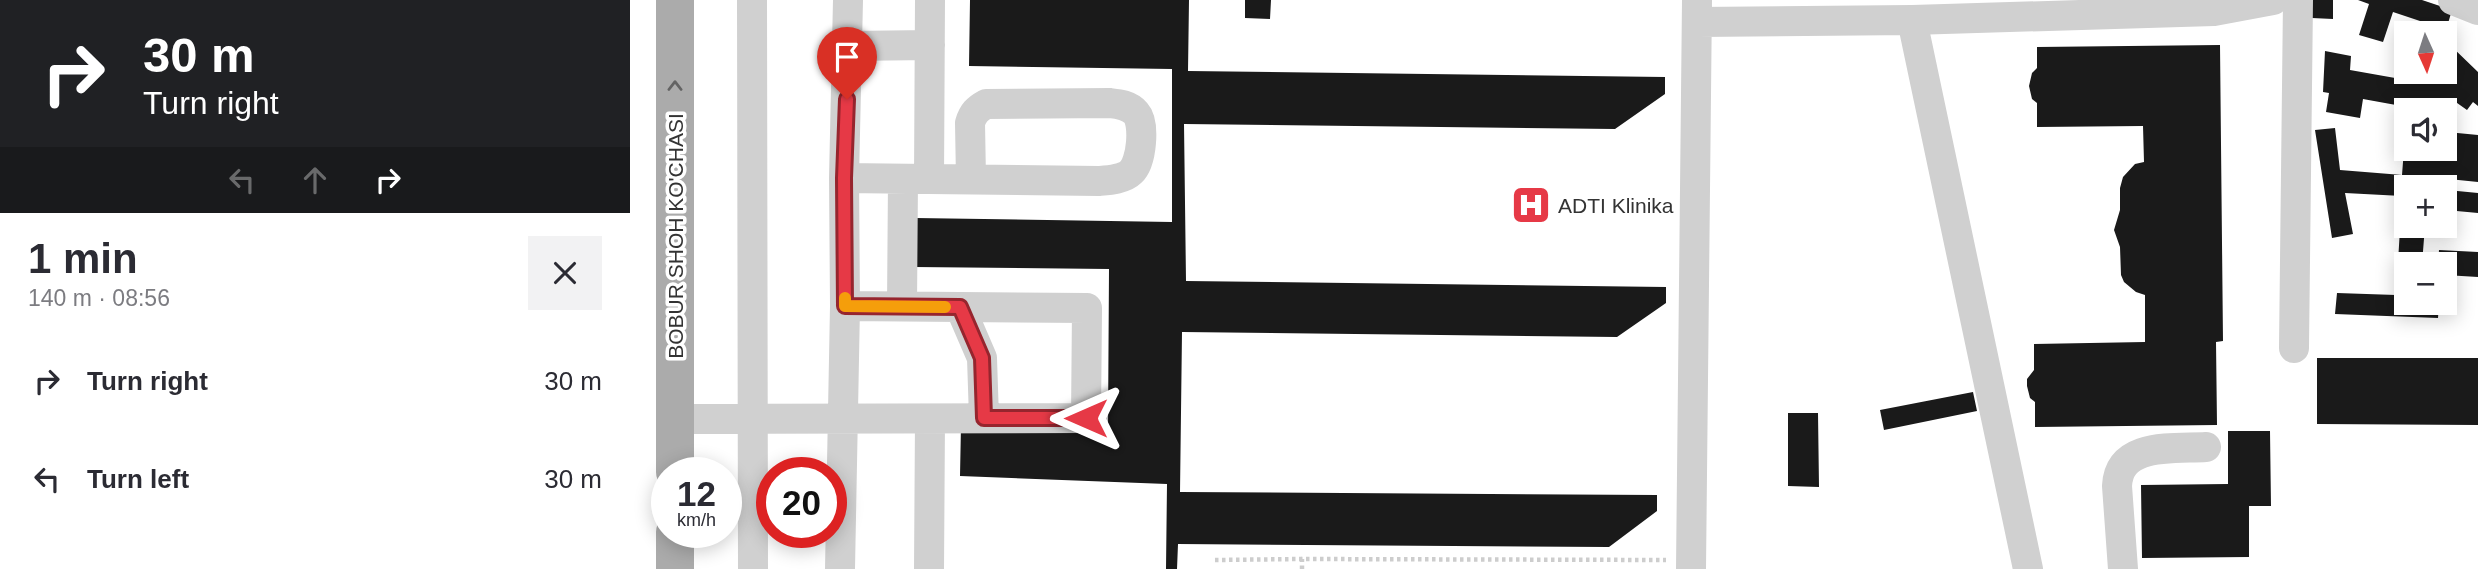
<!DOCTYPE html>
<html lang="en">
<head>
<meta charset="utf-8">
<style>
  body { margin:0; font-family:Helvetica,sans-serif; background:#f2f2f3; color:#2b2b33; height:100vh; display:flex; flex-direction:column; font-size:26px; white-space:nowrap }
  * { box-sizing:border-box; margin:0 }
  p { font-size:23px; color:#7c7c81 }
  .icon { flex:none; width:38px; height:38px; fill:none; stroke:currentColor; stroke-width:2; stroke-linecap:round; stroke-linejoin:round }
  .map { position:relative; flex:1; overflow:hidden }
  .sheet { display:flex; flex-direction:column; background:#fff; width:630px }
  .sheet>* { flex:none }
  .hud { background:#202124; color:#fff; overflow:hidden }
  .needle { width:46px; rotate:177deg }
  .buttons { position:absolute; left:1764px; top:21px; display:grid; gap:14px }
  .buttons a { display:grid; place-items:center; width:63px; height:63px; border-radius:0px; background:#fff; box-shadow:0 4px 18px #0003; font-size:35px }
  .speed { position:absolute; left:21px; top:457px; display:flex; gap:14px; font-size:35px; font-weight:700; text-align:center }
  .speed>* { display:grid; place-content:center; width:91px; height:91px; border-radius:50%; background:#fff; box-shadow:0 4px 18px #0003; line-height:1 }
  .speed small { font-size:18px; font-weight:400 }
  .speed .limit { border:10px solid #d22; background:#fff; color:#111 }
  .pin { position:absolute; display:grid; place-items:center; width:60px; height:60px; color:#fff; margin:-72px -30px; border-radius:50% 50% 50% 0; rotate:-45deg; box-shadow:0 0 7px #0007 }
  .pin .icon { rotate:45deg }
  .me { position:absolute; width:77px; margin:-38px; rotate:270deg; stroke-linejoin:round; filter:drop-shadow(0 0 5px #0008) }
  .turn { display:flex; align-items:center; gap:24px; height:147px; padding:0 28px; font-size:32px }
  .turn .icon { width:91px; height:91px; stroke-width:2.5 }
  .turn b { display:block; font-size:49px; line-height:60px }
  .lanes { display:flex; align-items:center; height:66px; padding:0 28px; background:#0003; justify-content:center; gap:35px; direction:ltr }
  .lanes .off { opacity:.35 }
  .round { display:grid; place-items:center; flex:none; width:74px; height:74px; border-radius:0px; background:#f2f2f3 }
  .overview { display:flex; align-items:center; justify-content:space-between; height:119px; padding:0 28px }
  h1 { font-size:42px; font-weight:800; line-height:52px }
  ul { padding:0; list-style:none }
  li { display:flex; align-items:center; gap:21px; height:98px; padding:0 28px }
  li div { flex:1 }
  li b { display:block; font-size:26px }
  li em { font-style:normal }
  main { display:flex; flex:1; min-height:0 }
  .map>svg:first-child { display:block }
</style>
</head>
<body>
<main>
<section class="sheet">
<div class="hud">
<div class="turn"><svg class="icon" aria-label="right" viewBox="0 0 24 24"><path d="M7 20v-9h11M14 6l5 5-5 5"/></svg><div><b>30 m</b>Turn right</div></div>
<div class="lanes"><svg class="icon off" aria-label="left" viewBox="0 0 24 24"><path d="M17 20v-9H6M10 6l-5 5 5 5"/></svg><svg class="icon off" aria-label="ahead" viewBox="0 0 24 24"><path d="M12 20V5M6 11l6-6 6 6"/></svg><svg class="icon" aria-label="right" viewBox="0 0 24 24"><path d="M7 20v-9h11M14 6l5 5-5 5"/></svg></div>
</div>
<div class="overview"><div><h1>1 min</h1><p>140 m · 08:56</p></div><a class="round"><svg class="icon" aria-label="close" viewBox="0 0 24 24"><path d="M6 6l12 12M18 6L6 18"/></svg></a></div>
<ul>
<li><svg class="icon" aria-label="right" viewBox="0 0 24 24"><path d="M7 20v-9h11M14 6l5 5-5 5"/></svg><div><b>Turn right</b></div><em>30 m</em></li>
<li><svg class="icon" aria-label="left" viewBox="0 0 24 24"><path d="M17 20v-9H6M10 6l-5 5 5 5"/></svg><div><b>Turn left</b></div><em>30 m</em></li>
</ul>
</section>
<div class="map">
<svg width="1848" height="569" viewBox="0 0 1848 569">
  <rect width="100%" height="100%" fill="#fff"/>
  <path fill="#1a1a1a" d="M 340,0 L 559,0 L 558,71 L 1035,77 L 1035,94 L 985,129 L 554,124 L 556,281 L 1036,287 L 1036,303 L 987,337 L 552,332 L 550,492 L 1027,495 L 1027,511 L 979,547 L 548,544 L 547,569 L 536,569 L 537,484 L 330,476 L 331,425 L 478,427 L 479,269 L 284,267 L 285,218 L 542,222 L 542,69 L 339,66 Z
    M 615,0 L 641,0 L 640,19 L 615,18 Z
    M 1682,0 L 1703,0 L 1703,19 L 1682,18 Z
    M 1792,0 L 1822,10 L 1816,30 L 1827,34 L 1820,45 L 1848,72 L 1848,106 L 1843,102 L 1837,110 L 1820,98 L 1817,132 L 1848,135 L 1848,182 L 1799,177 L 1798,187 L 1776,187 L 1776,226 L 1795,226 L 1792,264 L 1776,264 L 1776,303 L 1809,303 L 1808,318 L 1705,314 L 1707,293 L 1766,295 L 1772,196 L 1715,193 L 1723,234 L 1702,238 L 1685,130 L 1705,128 L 1710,170 L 1772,175 L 1774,149 L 1815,149 L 1815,110 L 1777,110 L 1777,107 L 1733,99 L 1730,118 L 1696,112 L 1699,93 L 1693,92 L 1695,51 L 1721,56 L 1720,70 L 1782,81 L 1783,72 L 1815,72 L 1815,33 L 1798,33 L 1802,25 L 1763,12 L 1753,42 L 1729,35 L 1739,4 L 1728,0 Z
    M 1590,45 L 1593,341 L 1586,342 L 1587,425 L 1405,427 L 1405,402 L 1400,398 L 1397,386 L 1397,379 L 1404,370 L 1404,344 L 1515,342 L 1515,295 L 1506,292 L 1494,282 L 1491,275 L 1490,247 L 1484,230 L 1490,210 L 1490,188 L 1493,177 L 1505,164 L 1514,162 L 1513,126 L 1407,127 L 1407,103 L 1402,99 L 1399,86 L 1402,73 L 1407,68 L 1407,47 Z
    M 1817,190 L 1848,193 L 1848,213 L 1816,210 Z
    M 1809,250 L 1848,252 L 1848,277 L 1815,275 L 1815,264 L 1808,264 Z
    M 1687,358 L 1848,358 L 1848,425 L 1687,424 Z
    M 1343,392 L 1347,411 L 1254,430 L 1250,410 Z
    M 1158,413 L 1188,413 L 1189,487 L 1158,486 Z
    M 1598,431 L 1640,431 L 1641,506 L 1619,506 L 1619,557 L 1512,558 L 1511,485 L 1598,484 Z"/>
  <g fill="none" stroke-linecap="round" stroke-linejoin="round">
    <path stroke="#cdcdcd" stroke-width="4.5" stroke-dasharray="3.5 3.5" stroke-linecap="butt" d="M 585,560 L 672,559
      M 672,569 L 672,559 L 1036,560"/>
    <path stroke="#d0d0d0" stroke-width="30" d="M 122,0 L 123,569
      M 1823,0 L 1848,10
      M 1282,20 L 1398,569
      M 1068,22 L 1282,20 L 1584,11 L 1643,0
      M 218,46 L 300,45
      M 214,178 L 299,179 L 300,0
      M 299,179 L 469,181 C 480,180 494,179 501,172 C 512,162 515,123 506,113 C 499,105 489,104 480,103 L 356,104 C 347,109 343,113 340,123 L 341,179
      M 272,306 L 273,179
      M 330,307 L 352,358 L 354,418
      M 1664,348 L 1668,0
      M 45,419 L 456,418 L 457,308 L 215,306
      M 210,569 L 215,306 L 214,178 L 218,0
      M 299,569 L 300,419
      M 1061,569 L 1067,0
      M 1493,569 L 1487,486 C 1489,442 1543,449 1576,447"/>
    <path stroke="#ababab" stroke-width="38" d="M 45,0 L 45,472
      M 45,532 L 45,569"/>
  </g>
  <defs><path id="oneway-chevron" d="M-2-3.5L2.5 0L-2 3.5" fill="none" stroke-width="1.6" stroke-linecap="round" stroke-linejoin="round" transform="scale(1.75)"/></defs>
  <use stroke="#636363" href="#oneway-chevron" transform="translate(45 86) rotate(-90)"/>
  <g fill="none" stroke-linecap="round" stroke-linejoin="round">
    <g stroke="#96252e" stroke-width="18">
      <path id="route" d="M 217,99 L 214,178 L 215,306 L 330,307 L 352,358 L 354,418 L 456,418"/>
    </g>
    <use href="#route" stroke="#e63946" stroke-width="12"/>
    <path stroke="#f59e0b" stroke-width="12" d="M 215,298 L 215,306 L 315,307"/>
  </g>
  <defs>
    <g id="hospital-square" transform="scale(2.0125)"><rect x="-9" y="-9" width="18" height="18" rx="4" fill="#e63946" stroke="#fff"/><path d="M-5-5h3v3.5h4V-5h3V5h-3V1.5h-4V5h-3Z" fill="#fff"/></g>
  </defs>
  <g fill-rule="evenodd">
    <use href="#hospital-square" x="901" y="205"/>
  </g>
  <g text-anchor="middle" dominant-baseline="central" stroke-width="7" stroke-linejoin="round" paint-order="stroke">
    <g font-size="21" fill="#333" stroke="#fff" text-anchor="start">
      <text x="928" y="205">ADTI Klinika</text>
    </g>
    <g font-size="21" fill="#333" stroke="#fff">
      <text transform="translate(45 236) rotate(-90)">BOBUR SHOH KO'CHASI</text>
    </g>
  </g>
</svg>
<div class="buttons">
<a><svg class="needle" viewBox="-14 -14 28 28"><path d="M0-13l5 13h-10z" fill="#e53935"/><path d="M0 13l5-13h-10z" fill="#7c7c81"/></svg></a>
<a><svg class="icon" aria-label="sound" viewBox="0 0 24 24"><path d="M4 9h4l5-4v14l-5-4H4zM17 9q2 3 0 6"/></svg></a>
<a>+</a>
<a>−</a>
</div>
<div class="speed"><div>12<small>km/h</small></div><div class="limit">20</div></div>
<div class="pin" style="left:217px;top:99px;background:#d93025"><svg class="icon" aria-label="arrive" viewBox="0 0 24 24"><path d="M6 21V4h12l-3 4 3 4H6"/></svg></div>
<svg class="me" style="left:456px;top:418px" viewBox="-20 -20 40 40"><path d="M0-17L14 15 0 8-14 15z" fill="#e63946" stroke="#fff" stroke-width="4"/></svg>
</div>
</main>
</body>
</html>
